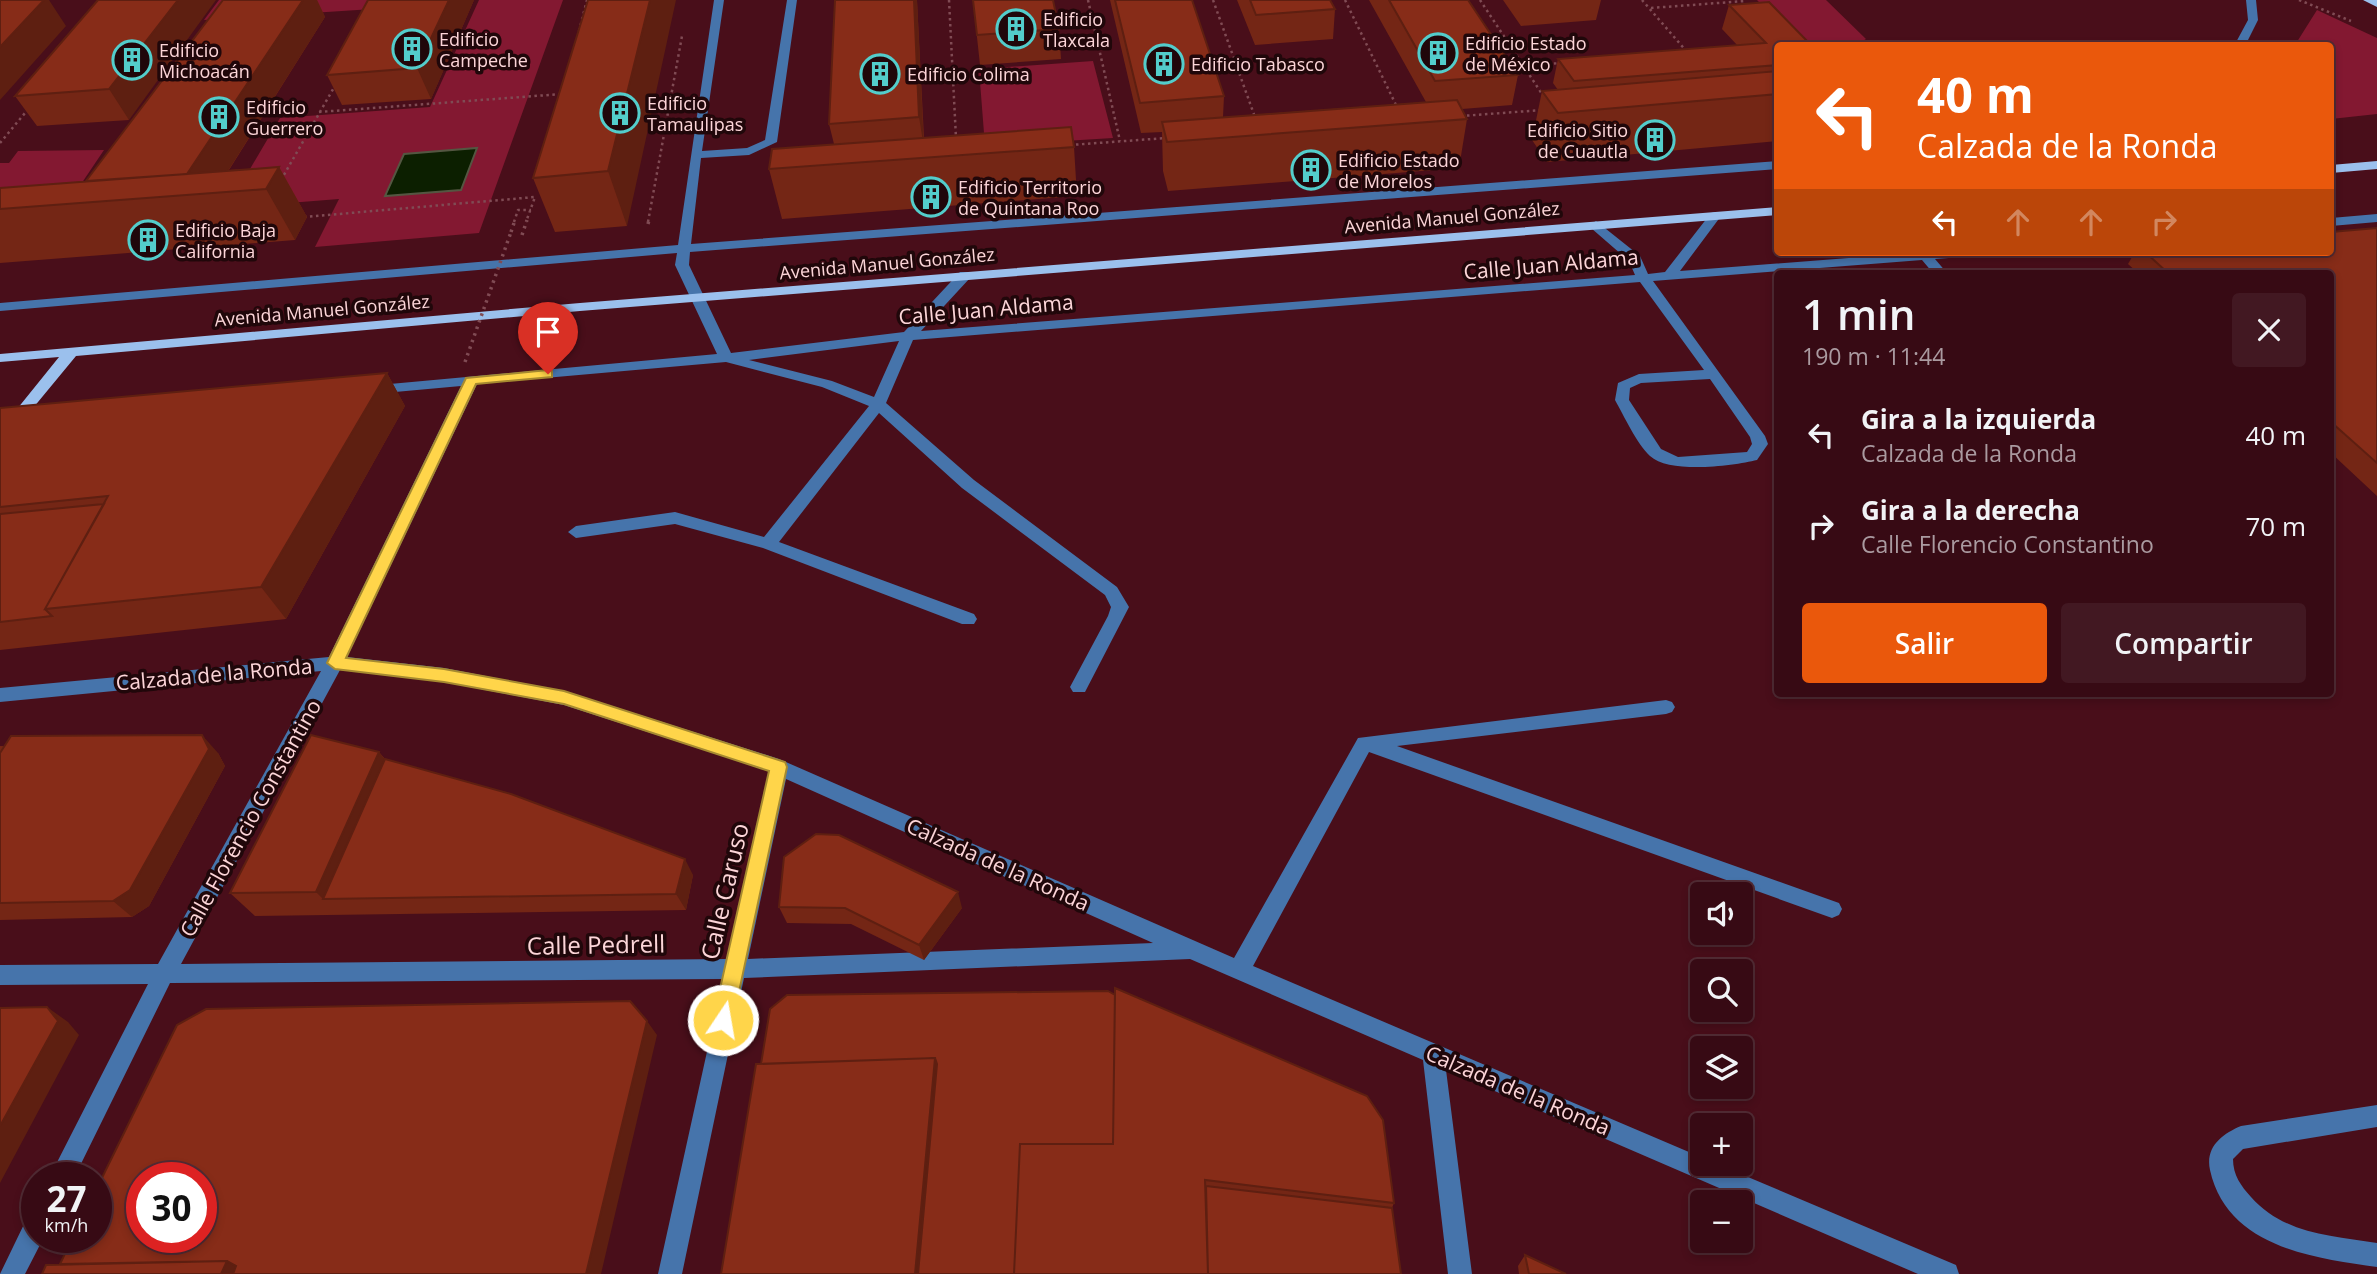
<!DOCTYPE html>
<html lang="es">
<head>
<meta charset="utf-8">
<style>
  body { margin:0; font-family:"Open Sans",sans-serif; background:#421822; color:#f1f3f6; height:100vh; display:flex; flex-direction:column; font-size:26px; white-space:nowrap }
  * { box-sizing:border-box; margin:0 }
  p { font-size:23px; color:#aa9aa0 }
  .icon { flex:none; width:38px; height:38px; fill:none; stroke:currentColor; stroke-width:2; stroke-linecap:round; stroke-linejoin:round }
  .map { position:relative; flex:1; overflow:hidden }
  .sheet { position:absolute; left:1774px; top:270px; width:560px; height:427px; display:flex; flex-direction:column; background:#370a14; border-radius:7px; box-shadow:0 4px 10px #0003,0 0 0 2px #512b34 }
  .sheet>* { flex:none }
  .hud { position:absolute; left:1774px; top:42px; width:560px; height:214px; border-radius:7px; box-shadow:0 4px 10px #0003,0 0 0 2px #512b34; background:#ea580c; color:#fff; overflow:hidden }
  .controls { position:absolute; left:1690px; top:882px; display:grid; gap:14px }
  .controls a { display:grid; place-items:center; width:63px; height:63px; border-radius:7px; background:#370a14; box-shadow:0 4px 10px #0003,0 0 0 2px #512b34; font-size:35px }
  .speed { position:absolute; left:21px; top:1162px; display:flex; gap:14px; font-size:35px; font-weight:700; text-align:center }
  .speed>* { display:grid; place-content:center; width:91px; height:91px; border-radius:50%; background:#370a14; box-shadow:0 4px 10px #0003,0 0 0 2px #512b34; line-height:1 }
  .speed small { font-size:18px; font-weight:400 }
  .speed .limit { border:10px solid #d22; background:#fff; color:#111 }
  .pin { position:absolute; display:grid; place-items:center; width:60px; height:60px; color:#fff; margin:-72px -30px; border-radius:50% 50% 50% 0; rotate:-45deg; box-shadow:0 0 7px #0007 }
  .pin .icon { rotate:45deg }
  .me { position:absolute; width:77px; margin:-38px; rotate:12deg; stroke-linejoin:round; filter:drop-shadow(0 0 5px #0008) }
  .turn { display:flex; align-items:center; gap:24px; height:147px; padding:0 28px; font-size:32px }
  .turn .icon { width:91px; height:91px; stroke-width:2.5 }
  .turn b { display:block; font-size:49px; line-height:60px }
  .lanes { display:flex; align-items:center; height:66px; padding:0 28px; background:#0003; justify-content:center; gap:35px; direction:ltr }
  .lanes .off { opacity:.35 }
  .round { display:grid; place-items:center; flex:none; width:74px; height:74px; border-radius:7px; background:#421822 }
  .head { display:flex; align-items:center; justify-content:space-between; height:119px; padding:0 28px }
  h1 { font-size:42px; font-weight:600; line-height:52px }
  .button { display:flex; gap:14px; margin-top:auto; padding:14px 28px }
  .button a { flex:1; height:80px; border-radius:7px; background:#ea580c; color:#fff; font-size:28px; font-weight:600; line-height:80px; text-align:center }
  .button a+a { background:#421822; color:#f1f3f6 }
  ul { padding:0; list-style:none }
  li { display:flex; align-items:center; gap:21px; height:91px; padding:0 28px }
  li div { flex:1 }
  li b { display:block; font-size:26px }
  li em { font-style:normal }
  .map>svg:first-child { display:block }
</style>
</head>
<body>
<div class="map">
<svg width="2377" height="1274" viewBox="0 0 2377 1274">
  <rect width="100%" height="100%" fill="#490e1a"/>
  <path fill="#831831" d="M 219,0 L 392,0 L 388,8 L 204,20 Z
    M 479,0 L 563,0 L 479,233 L 315,247 L 339,199 L 227,208 L 280,118 L 430,107 Z
    M 1757,0 L 1826,0 L 1866,39 L 1861,42 L 1799,43 Z
    M 2317,10 L 2377,38 L 2377,114 L 2331,119 L 2331,46 L 2295,45 Z
    M 1093,61 L 1113,138 L 985,146 L 979,69 Z
    M 104,150 L 71,199 L 0,202 L 0,163 L 9,163 L 18,151 Z"/>
  <path fill="#0c1f00" stroke="#545641" stroke-width="2" d="M 477,148 L 461,190 L 385,196 L 404,154 Z"/>
  <g fill="none" stroke-linecap="round" stroke-linejoin="round">
    <path stroke="#804b54" stroke-width="2.5" stroke-dasharray="2.5 3.5" stroke-linecap="butt" d="M 949,0 L 956,138
      M 1088,0 L 1120,141
      M 1213,0 L 1256,120
      M 1345,0 L 1397,107
      M 1480,0 L 1544,97
      M 1642,0 L 1688,53
      M 2299,0 L 2351,21
      M 1651,8 L 1745,1
      M 579,31 L 587,0
      M 1524,66 L 1561,63
      M 319,112 L 562,94
      M 1461,116 L 1543,110
      M 0,143 L 30,107
      M 1070,145 L 1166,138
      M 281,180 L 336,84
      M 304,217 L 535,197 L 526,222
      M 514,222 L 518,210 L 531,210
      M 648,222 L 682,36"/>
    <path stroke="#804b54" stroke-width="3.5" stroke-dasharray="2.5 4.5" stroke-linecap="butt" d="M 648,224 L 649,220
      M 511,232 L 515,220
      M 522,235 L 527,220"/>
    <path fill="#4674ab" fill-rule="evenodd" d="M 714,0 L 724,0 L 702,151 L 747,148 L 765,140 L 787,0 L 797,0 L 777,142 L 749,155 L 701,158 L 691,244 L 1778,161 L 1778,169 L 690,252 L 689,265 L 731,353 L 904,332 L 960,272 L 970,272 L 970,278 L 921,331 L 1635,275 L 1629,261 L 1591,228 L 1590,225 L 1596,221 L 1640,256 L 1648,274 L 1665,272 L 1711,213 L 1715,212 L 1721,216 L 1680,271 L 1926,252 L 1983,252 L 1976,256 L 1935,259 L 1947,273 L 1933,273 L 1922,260 L 1653,281 L 1765,436 L 1768,444 L 1757,460 C 1733,466 1669,474 1650,456 C 1637,444 1624,416 1615,400 L 1618,383 L 1639,374 L 1704,370 L 1640,282 L 913,340 L 886,403 L 974,480 L 1117,587 L 1129,607 L 1085,692 L 1073,692 L 1070,687 L 1108,616 L 1111,607 L 1105,595 L 962,488 L 879,413 L 779,542 L 974,614 L 977,619 L 974,624 L 962,624 L 763,548 L 675,524 L 576,538 L 568,532 L 576,526 L 675,512 L 764,537 L 869,406 L 822,387 L 726,362 L 477,384 L 347,657 L 444,668 L 564,691 L 779,759 L 1234,958 L 1358,738 L 1666,700 L 1672,702 L 1675,707 L 1672,712 L 1666,714 L 1397,746 L 1839,903 L 1842,909 L 1839,915 L 1832,918 L 1369,752 L 1253,966 L 1703,1158 L 1703,1164 L 1717,1164 L 1956,1265 L 1959,1274 L 1918,1274 L 1446,1070 L 1472,1274 L 1448,1274 L 1423,1060 L 1190,959 L 744,978 L 682,1274 L 658,1274 L 723,979 L 170,983 L 74,1178 L 49,1178 L 148,984 L 0,985 L 0,965 L 158,964 L 321,671 L 0,702 L 0,688 L 329,657 L 461,386 L 373,394 L 368,392 L 368,386 L 717,354 L 675,265 L 677,253 L 0,311 L 0,303 L 678,245 ZM 899,341 L 874,397 L 832,381 L 749,360 ZM 1710,379 L 1750,437 L 1752,444 L 1747,452 L 1678,457 L 1661,449 L 1629,400 L 1630,388 L 1641,383 ZM 340,670 L 444,682 L 564,705 L 769,771 L 727,959 L 181,964 ZM 786,779 L 1153,943 L 748,959 Z
      M 2246,0 L 2256,0 L 2258,20 L 2245,46 L 2234,46 L 2248,20 Z
      M 2377,214 L 2377,222 L 2331,226 L 2331,218 Z
      M 2377,1105 L 2377,1127 L 2243,1149 L 2233,1159 C 2233,1175 2241,1186 2251,1197 C 2284,1234 2331,1236 2377,1243 L 2377,1267 C 2313,1258 2227,1247 2210,1170 C 2205,1147 2222,1134 2241,1126 Z
      M 37,1213 L 37,1237 L 44,1237 L 25,1274 L 0,1274 L 28,1216 Z"/>
    <path fill="#9bc0ed" fill-rule="evenodd" d="M 2363,0 L 2377,0 L 2377,7 Z
      M 2377,161 L 2377,169 L 2331,173 L 2331,165 Z
      M 1778,207 L 1778,215 L 580,311 L 76,356 L 19,425 L 9,425 L 6,422 L 9,419 L 59,357 L 0,362 L 0,354 L 580,303 Z"/>
    <path stroke="#804b54" stroke-width="3.5" stroke-dasharray="2.5 4.5" stroke-linecap="butt" d="M 465,362 L 511,232"/>
  </g>
  <path fill="#742615" d="M 98,0 L 129,120 L 37,126 L 15,96 Z
    M 223,0 L 317,0 L 325,17 L 229,170 L 279,167 L 307,217 L 295,240 L 0,263 L 0,188 L 86,181 Z
    M 474,0 L 431,99 L 342,105 L 327,75 Z
    M 588,0 L 627,226 L 555,232 L 533,178 Z
    M 917,0 L 924,138 L 1074,147 L 1077,196 L 782,219 L 769,169 L 834,144 L 829,124 Z
    M 973,0 L 1059,29 L 1061,59 L 980,65 Z
    M 1110,0 L 1192,0 L 1224,96 L 1223,117 L 1426,102 L 1369,0 L 1468,0 L 1518,75 L 1512,105 L 1462,109 L 1467,119 L 1459,168 L 1168,191 L 1163,171 L 1162,132 L 1141,133 Z
    M 1237,0 L 1330,0 L 1335,9 L 1333,39 L 1255,45 Z
    M 1503,0 L 1601,0 L 1596,20 L 1521,26 Z
    M 1729,5 L 1778,46 L 1778,141 L 1547,162 L 1532,140 L 1542,91 L 1558,90 L 1553,83 L 1558,59 L 1738,46 L 1722,29 Z
    M 2377,228 L 2377,496 L 2331,453 L 2331,273 L 2138,273 L 2128,264 L 2135,252 L 2331,252 Z
    M 387,373 L 405,406 L 286,619 L 0,650 L 0,408 Z
    M 0,746 L 218,753 L 225,766 L 149,906 L 132,917 L 0,920 Z
    M 379,752 L 385,759 L 693,875 L 686,910 L 255,916 L 230,893 Z
    M 779,907 L 962,908 L 924,960 L 851,924 L 787,923 Z
    M 756,1064 L 1394,1203 L 1392,1208 L 1401,1274 Z
    M 1525,1255 L 1566,1274 L 1519,1274 L 1518,1266 Z"/>
  <path fill="#5e1f11" d="M 44,0 L 49,0 L 66,26 L 0,100 L 0,47 Z
    M 178,0 L 216,0 L 129,120 L 109,89 Z
    M 303,0 L 317,0 L 325,17 L 214,193 L 183,180 Z
    M 449,0 L 474,0 L 431,99 L 417,68 Z
    M 650,0 L 676,0 L 627,226 L 608,171 Z
    M 914,0 L 917,0 L 924,148 L 919,117 Z
    M 279,167 L 307,217 L 295,240 L 266,189 Z
    M 387,373 L 405,406 L 286,619 L 261,587 Z
    M 202,735 L 218,753 L 225,766 L 149,906 L 132,917 L 113,901 Z
    M 379,752 L 398,776 L 323,899 L 316,892 Z
    M 685,859 L 693,875 L 686,910 L 676,894 Z
    M 958,892 L 962,908 L 924,960 L 919,945 Z
    M 47,1007 L 68,1022 L 79,1035 L 0,1183 L 0,1126 Z
    M 647,1021 L 657,1035 L 601,1274 L 586,1274 Z
    M 935,1058 L 942,1078 L 925,1274 L 915,1274 Z
    M 227,1261 L 251,1274 L 221,1274 Z"/>
  <path fill="#872c18" stroke="#5e1f11" stroke-width="2" fill-rule="evenodd" d="M 0,0 L 44,0 L 0,47 Z
    M 98,0 L 178,0 L 109,89 L 15,96 Z
    M 223,0 L 303,0 L 187,174 L 86,181 Z
    M 368,0 L 449,0 L 417,68 L 327,75 Z
    M 588,0 L 650,0 L 608,171 L 533,178 Z
    M 835,0 L 914,0 L 919,117 L 829,124 Z
    M 973,0 L 1053,0 L 1059,29 L 977,35 Z
    M 1115,0 L 1192,0 L 1224,96 L 1140,103 Z
    M 1250,0 L 1330,0 L 1335,9 L 1256,15 Z
    M 1389,0 L 1468,0 L 1518,75 L 1435,81 Z
    M 1769,2 L 1812,46 L 1778,46 L 1778,65 L 1574,81 L 1558,59 L 1766,43 L 1729,5 Z
    M 1778,71 L 1778,94 L 1558,113 L 1542,91 Z
    M 1457,100 L 1467,119 L 1167,142 L 1162,122 Z
    M 1071,127 L 1074,147 L 769,169 L 772,149 Z
    M 279,167 L 266,189 L 0,209 L 0,188 Z
    M 2377,228 L 2377,463 L 2331,422 L 2331,273 L 2168,273 L 2145,252 L 2331,252 L 2331,232 Z
    M 387,373 L 261,587 L 45,609 L 108,496 L 0,507 L 0,408 Z
    M 104,504 L 45,609 L 52,616 L 0,622 L 0,514 Z
    M 202,735 L 209,749 L 130,890 L 113,901 L 0,903 L 0,753 L 11,736 Z
    M 311,735 L 379,752 L 316,892 L 230,893 Z
    M 385,759 L 511,794 L 685,859 L 676,894 L 323,899 Z
    M 816,834 L 839,835 L 958,892 L 919,945 L 845,908 L 779,907 L 784,857 Z
    M 1115,988 L 1367,1096 L 1383,1120 L 1394,1203 L 1205,1180 L 1208,1274 L 1014,1274 L 1020,1144 L 1113,1144 Z
    M 1108,991 L 1115,995 L 1113,1144 L 1020,1144 L 1014,1274 L 918,1274 L 937,1064 L 935,1058 L 761,1064 L 770,1009 L 787,995 Z
    M 630,1001 L 647,1021 L 586,1274 L 233,1274 L 236,1266 L 227,1261 L 60,1264 L 73,1237 L 96,1237 L 96,1190 L 177,1025 L 206,1009 ZM 142,1178 L 201,1178 L 201,1237 L 142,1237 Z
    M 47,1007 L 58,1021 L 0,1126 L 0,1008 Z
    M 935,1058 L 915,1274 L 721,1274 L 756,1064 Z
    M 1206,1186 L 1392,1208 L 1401,1274 L 1208,1274 Z
    M 1525,1255 L 1566,1274 L 1529,1274 Z
    M 227,1261 L 221,1274 L 42,1274 L 46,1265 Z"/>
  <path fill="#ffd54a" stroke="#a68a30" stroke-width="2" d="M 548,370 L 552,371 L 552,377 L 476,384 L 346,658 L 444,669 L 564,691 L 785,762 L 787,767 L 733,1020 L 730,1027 L 723,1029 L 716,1027 L 713,1020 L 769,771 L 564,704 L 444,682 L 335,669 L 327,663 L 466,378 Z"/>
  <defs>
    <g id="building-ring" transform="scale(2.0125)"><circle r="9.5" fill="#20070a" stroke="#53cdcb" stroke-width="1.5"/><path d="M-4-6H4V6H1V3H-1V6H-4ZM-2.5-4.3h1.7v1.8h-1.7ZM.8-4.3h1.7v1.8H.8ZM-2.5-1h1.7V.8h-1.7ZM.8-1h1.7V.8H.8Z" fill="#53cdcb"/></g>
  </defs>
  <g fill-rule="evenodd">
    <use href="#building-ring" x="1016" y="29"/>
    <use href="#building-ring" x="412" y="49"/>
    <use href="#building-ring" x="1438" y="53"/>
    <use href="#building-ring" x="132" y="60"/>
    <use href="#building-ring" x="1164" y="64"/>
    <use href="#building-ring" x="880" y="74"/>
    <use href="#building-ring" x="620" y="113"/>
    <use href="#building-ring" x="219" y="117"/>
    <use href="#building-ring" x="1655" y="140"/>
    <use href="#building-ring" x="1311" y="170"/>
    <use href="#building-ring" x="931" y="197"/>
    <use href="#building-ring" x="148" y="240"/>
  </g>
  <g text-anchor="middle" dominant-baseline="central" stroke-width="7" stroke-linejoin="round" paint-order="stroke">
    <g font-size="18" fill="#fcd5d8" stroke="#20070a" text-anchor="start">
      <text x="1043" y="19">Edificio<tspan x="1043" dy="21">Tlaxcala</tspan></text>
      <text x="439" y="39">Edificio<tspan x="439" dy="21">Campeche</tspan></text>
      <text x="1465" y="43">Edificio Estado<tspan x="1465" dy="21">de México</tspan></text>
      <text x="159" y="50">Edificio<tspan x="159" dy="21">Michoacán</tspan></text>
      <text x="1191" y="64">Edificio Tabasco</text>
      <text x="907" y="74">Edificio Colima</text>
      <text x="647" y="103">Edificio<tspan x="647" dy="21">Tamaulipas</tspan></text>
      <text x="246" y="107">Edificio<tspan x="246" dy="21">Guerrero</tspan></text>
      <text x="1628" y="130" text-anchor="end">Edificio Sitio<tspan x="1628" dy="21">de Cuautla</tspan></text>
      <text x="1338" y="160">Edificio Estado<tspan x="1338" dy="21">de Morelos</tspan></text>
      <text x="958" y="187">Edificio Territorio<tspan x="958" dy="21">de Quintana Roo</tspan></text>
      <text x="175" y="230">Edificio Baja<tspan x="175" dy="21">California</tspan></text>
    </g>
    <g font-size="18" fill="#fcd5d8" stroke="#20070a">
      <text transform="translate(1452 217) rotate(-5)">Avenida Manuel González</text>
      <text transform="translate(887 263) rotate(-5)">Avenida Manuel González</text>
      <text transform="translate(322 310) rotate(-5)">Avenida Manuel González</text>
    </g>
    <g font-size="21" fill="#fcd5d8" stroke="#20070a">
      <text transform="translate(1551 264) rotate(-5)">Calle Juan Aldama</text>
      <text transform="translate(986 309) rotate(-5)">Calle Juan Aldama</text>
      <text transform="translate(214 674) rotate(-5)">Calzada de la Ronda</text>
      <text transform="translate(250 818) rotate(-61)">Calle Florencio Constantino</text>
      <text transform="translate(998 864) rotate(24)">Calzada de la Ronda</text>
      <text transform="translate(1518 1090) rotate(23)">Calzada de la Ronda</text>
    </g>
    <g font-size="24" fill="#fcd5d8" stroke="#20070a">
      <text transform="translate(724 891) rotate(-77)">Calle Caruso</text>
      <text transform="translate(596 944) rotate(-1)">Calle Pedrell</text>
    </g>
  </g>
</svg>
<div class="controls">
<a><svg class="icon" aria-label="sound" viewBox="0 0 24 24"><path d="M4 9h4l5-4v14l-5-4H4zM17 9q2 3 0 6"/></svg></a>
<a><svg class="icon" aria-label="search" viewBox="0 0 24 24"><circle cx="10" cy="10" r="6"/><path d="M15 15l6 6"/></svg></a>
<a><svg class="icon" aria-label="layers" viewBox="0 0 24 24"><path d="M12 4l9 5-9 5-9-5zM3 14l9 5 9-5"/></svg></a>
<a>+</a>
<a>−</a>
</div>
<div class="speed"><div>27<small>km/h</small></div><div class="limit">30</div></div>
<div class="pin" style="left:548px;top:374px;background:#d93025"><svg class="icon" aria-label="arrive" viewBox="0 0 24 24"><path d="M6 21V4h12l-3 4 3 4H6"/></svg></div>
<svg class="me" style="left:723px;top:1020px" viewBox="-20 -20 40 40"><circle r="17" fill="#ffd54a" stroke="#fff" stroke-width="3"/><path d="M0-11L8 9 0 5-8 9z" fill="#fff"/></svg>
<div class="hud">
<div class="turn"><svg class="icon" aria-label="left" viewBox="0 0 24 24"><path d="M17 20v-9H6M10 6l-5 5 5 5"/></svg><div><b>40 m</b>Calzada de la Ronda</div></div>
<div class="lanes"><svg class="icon" aria-label="left" viewBox="0 0 24 24"><path d="M17 20v-9H6M10 6l-5 5 5 5"/></svg><svg class="icon off" aria-label="ahead" viewBox="0 0 24 24"><path d="M12 20V5M6 11l6-6 6 6"/></svg><svg class="icon off" aria-label="ahead" viewBox="0 0 24 24"><path d="M12 20V5M6 11l6-6 6 6"/></svg><svg class="icon off" aria-label="right" viewBox="0 0 24 24"><path d="M7 20v-9h11M14 6l5 5-5 5"/></svg></div>
</div>
<section class="sheet">
<div class="head"><div><h1>1 min</h1><p>190 m · 11:44</p></div><a class="round"><svg class="icon" aria-label="close" viewBox="0 0 24 24"><path d="M6 6l12 12M18 6L6 18"/></svg></a></div>
<ul>
<li><svg class="icon" aria-label="left" viewBox="0 0 24 24"><path d="M17 20v-9H6M10 6l-5 5 5 5"/></svg><div><b>Gira a la izquierda</b><p>Calzada de la Ronda</p></div><em>40 m</em></li>
<li><svg class="icon" aria-label="right" viewBox="0 0 24 24"><path d="M7 20v-9h11M14 6l5 5-5 5"/></svg><div><b>Gira a la derecha</b><p>Calle Florencio Constantino</p></div><em>70 m</em></li>
</ul>
<div class="button"><a>Salir</a><a>Compartir</a></div>
</section>
</div>
</body>
</html>
